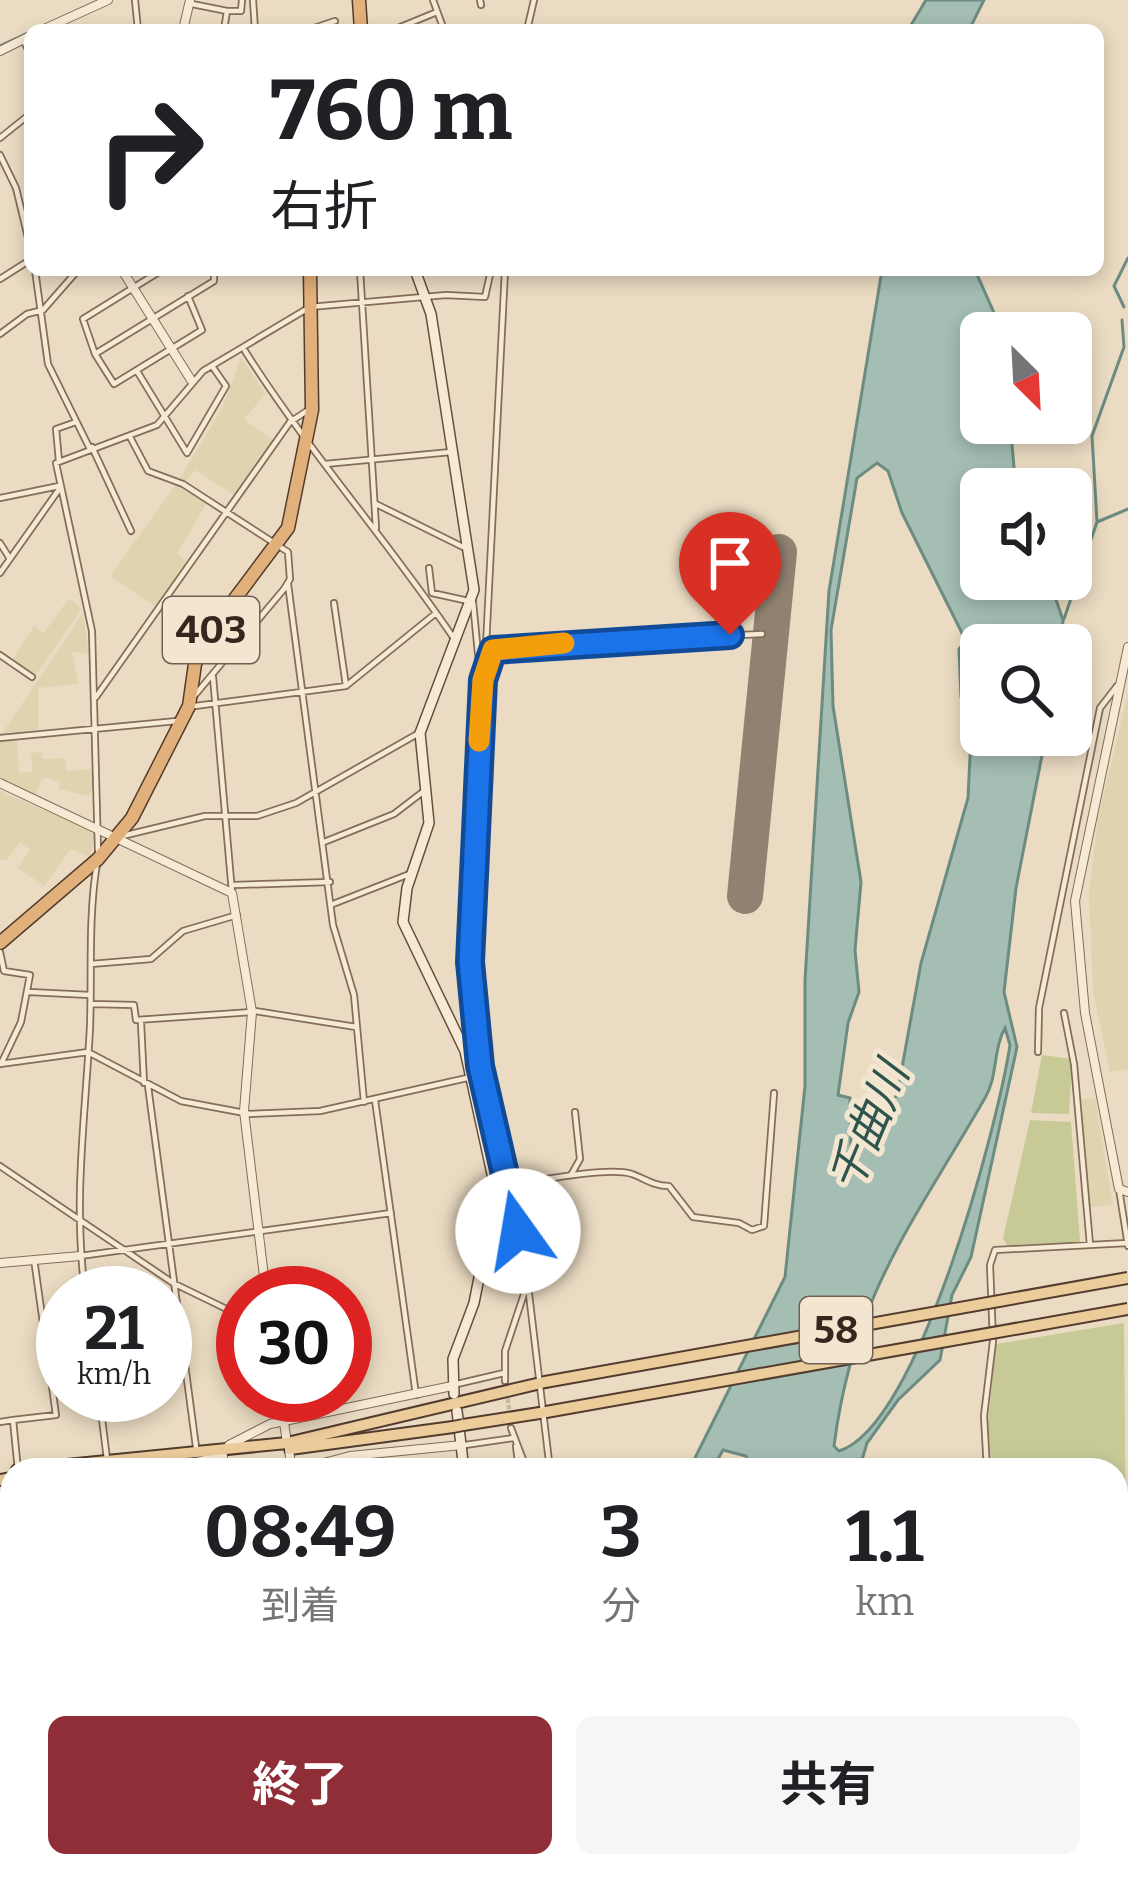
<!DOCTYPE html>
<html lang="ja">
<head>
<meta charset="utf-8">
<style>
  body { margin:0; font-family:Bitter,"Noto Sans JP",serif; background:#f6f6f6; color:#202124; height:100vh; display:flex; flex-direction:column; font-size:45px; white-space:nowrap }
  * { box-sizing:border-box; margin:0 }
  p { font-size:39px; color:#757577 }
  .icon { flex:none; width:66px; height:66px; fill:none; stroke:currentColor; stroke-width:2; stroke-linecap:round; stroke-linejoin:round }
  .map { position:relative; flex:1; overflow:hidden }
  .sheet { position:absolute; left:0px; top:1458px; width:1128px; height:420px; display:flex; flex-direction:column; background:#fff; border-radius:36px 36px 0 0; box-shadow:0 6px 18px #0003 }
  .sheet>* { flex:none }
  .banner { position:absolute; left:24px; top:24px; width:1080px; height:252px; border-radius:18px; box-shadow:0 6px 18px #0003; background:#fff; color:#202124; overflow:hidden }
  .needle { width:78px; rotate:156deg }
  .fabs { position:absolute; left:960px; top:312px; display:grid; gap:24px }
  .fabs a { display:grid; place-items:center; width:132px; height:132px; border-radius:18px; background:#fff; box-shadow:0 6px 18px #0003; font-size:60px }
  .speed { position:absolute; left:36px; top:1266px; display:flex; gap:24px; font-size:60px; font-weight:700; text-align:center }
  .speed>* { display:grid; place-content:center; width:156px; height:156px; border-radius:50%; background:#fff; box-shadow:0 6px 18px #0003; line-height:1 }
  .speed small { font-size:30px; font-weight:400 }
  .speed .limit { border:18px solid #d22; background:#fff; color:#111 }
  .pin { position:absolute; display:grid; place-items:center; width:102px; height:102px; color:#fff; margin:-123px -51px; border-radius:50% 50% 50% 0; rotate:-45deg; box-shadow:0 0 12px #0007 }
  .pin .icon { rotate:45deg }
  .me { position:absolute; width:132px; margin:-66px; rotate:347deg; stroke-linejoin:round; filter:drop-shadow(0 0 9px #0008) }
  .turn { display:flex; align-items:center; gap:42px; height:252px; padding:0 48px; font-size:54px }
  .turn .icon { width:156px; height:156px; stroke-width:2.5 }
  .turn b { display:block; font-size:84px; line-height:102px }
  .eta { display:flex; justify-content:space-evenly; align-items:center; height:204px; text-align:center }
  .eta b { font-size:72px; font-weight:700; line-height:84px }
  .button { display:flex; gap:24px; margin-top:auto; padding:24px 48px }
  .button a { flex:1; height:138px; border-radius:18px; background:#902e37; color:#fff; font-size:48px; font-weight:700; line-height:138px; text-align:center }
  .button a+a { background:#f6f6f6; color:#202124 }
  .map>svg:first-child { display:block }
</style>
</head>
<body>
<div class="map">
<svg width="1128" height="1878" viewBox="0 0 1128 1878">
  <rect width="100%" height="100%" fill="#ebdbc2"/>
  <path fill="#e0d4b0" d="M 241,357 L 266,394 L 244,419 L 274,441 L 236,496 L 195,470 L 184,483 L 178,481 L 223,407 Z
    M 177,483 L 207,503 L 177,554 L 188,563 L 156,607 L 110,576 Z
    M 69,598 L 82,609 L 35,676 L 12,660 L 34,626 L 44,633 Z
    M 83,613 L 89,654 L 72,652 L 79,684 L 38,688 L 38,729 L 1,735 Z
    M 1128,692 L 1128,1069 L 1110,1072 L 1093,992 L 1089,893 L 1098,818 Z
    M 17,736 L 19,773 L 32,772 L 31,753 L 42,752 L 43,759 L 65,758 L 67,771 L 94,769 L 96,787 L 88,796 L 59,789 L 59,782 L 47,778 L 41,780 L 35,798 L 0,784 L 0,741 Z
    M 0,791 L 95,832 L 90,857 L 71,849 L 44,886 L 18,868 L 30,850 L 20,842 L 7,860 L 0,859 Z
    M 1095,1098 L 1113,1205 L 1090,1207 L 1081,1099 Z"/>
  <path fill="#c7c997" d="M 1042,1055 L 1072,1059 L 1069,1114 L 1031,1113 Z
    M 1030,1120 L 1071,1122 L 1080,1242 L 1007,1245 L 1003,1238 Z
    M 1124,1323 L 1128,1796 L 1116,1800 L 1116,1470 L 992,1470 L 988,1423 L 996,1344 Z"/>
  <path fill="#a4beb4" stroke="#6c8c81" stroke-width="3" fill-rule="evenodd" d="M 926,0 L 984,0 L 969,30 L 908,30 Z
    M 882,270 L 975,270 L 1003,333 L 981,333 L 981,423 L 1010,423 L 1016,489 L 981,489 L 981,579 L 1049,579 L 1063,620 L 1061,645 L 981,645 L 981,735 L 1046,735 L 1016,888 L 1004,992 L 1017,1047 L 971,1257 L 952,1295 L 940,1360 L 898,1400 L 867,1443 L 859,1470 L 752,1470 L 746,1456 L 723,1450 L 712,1470 L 689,1470 L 785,1277 L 805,1086 L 805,980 L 829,591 ZM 877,463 L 888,471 L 902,513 L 966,641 L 959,649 L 961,697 L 972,716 L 968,798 L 921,963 L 897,1095 L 851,1150 L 850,1098 L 838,1095 L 848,1023 L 859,992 L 855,950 L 861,882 L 833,706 L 831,630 L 857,478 ZM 1005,1028 L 1010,1045 C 998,1124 919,1427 839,1451 L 834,1446 C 853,1296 913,1223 985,1098 C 998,1076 993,1049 1005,1028 Z"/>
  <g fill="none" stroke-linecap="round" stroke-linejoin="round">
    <path stroke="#6c8c81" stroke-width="3" d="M 0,46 L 30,32
      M 1124,307 L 1114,286 L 1128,258
      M 1097,522 L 1092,436 L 1124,347 L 1122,320
      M 1064,619 L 1097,522 L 1128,509"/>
    <path stroke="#908170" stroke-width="36" d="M 745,896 L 779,552"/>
    <path stroke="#c7b7a1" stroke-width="4.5" stroke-dasharray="4.5 2" stroke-linecap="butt" d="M 507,1392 L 510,1417"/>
    <g stroke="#846d5a" stroke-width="8">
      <path id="minor" d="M 135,0 L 138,30
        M 253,0 L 255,30
        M 433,0 L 444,30
        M 480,0 L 481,5
        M 192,4 L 227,11 L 224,30
        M 227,11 L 241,11 L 242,0
        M 308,30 L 335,21
        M 393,30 L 437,12
        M 527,30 L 534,0
        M 23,39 L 30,54
        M 0,138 L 30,114
        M 0,155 L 16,188 L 30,246
        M 35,270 L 48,364 L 90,449
        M 162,270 L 83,319 L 95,354 L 114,384 L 202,330 L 188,296
        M 360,270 L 376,528
        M 505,270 L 470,962 L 480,1067 L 524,1252 L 550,1470
        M 0,279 L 30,260
        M 0,334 L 27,314 L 43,310 L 78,270
        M 245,351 C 309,452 388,541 455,640
        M 95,354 L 214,281 L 214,270
        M 137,371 L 187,453 L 226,386 L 212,366
        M 130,437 L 148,471 L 183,484 L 288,552 L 290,579 L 284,589 L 195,695
        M 92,447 L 131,531
        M 59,461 L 56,429 L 76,422
        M 325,464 L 451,452
        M 0,498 L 59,486
        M 376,504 L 463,547
        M 0,543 L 10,559
        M 429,568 L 432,593 L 473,602 L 480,674
        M 0,573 L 60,488
        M 288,584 L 333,925 L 354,995 L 364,1102
        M 334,603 L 346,686
        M 0,655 L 32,677
        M 485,674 L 493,650 L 505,646 L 762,634
        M 213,677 L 232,892
        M 96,697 L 290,422 L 310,409
        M 195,706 L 346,686 L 436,613
        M 0,738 L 177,721
        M 118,837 L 205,816 L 257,816 L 296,803 L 419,733
        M 324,842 L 394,814 L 424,791
        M 98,851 L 92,631 L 56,463 L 157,425 L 203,371 L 310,307 L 446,295 L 485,297 L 491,270
        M 234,885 L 330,882
        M 333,904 L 412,873
        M 0,952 L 4,971 L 30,975 L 21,1022 L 1,1064
        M 91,964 L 151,959 L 183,931 L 237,915
        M 29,992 L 90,995
        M 92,1004 L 134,1005 L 136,1020 L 252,1012
        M 255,1011 L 356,1027
        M 1064,1013 L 1074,1064 L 1090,1245
        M 141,1023 L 144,1083
        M 1038,1052 L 1039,1008 L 1100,708 L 1117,686
        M 0,1064 L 88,1052 L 181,1101 L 250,1114 L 320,1111 L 467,1078
        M 148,1086 L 196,1447
        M 375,1100 L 416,1395
        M 0,1166 L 173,1283 L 243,1317
        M 571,1175 L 580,1159 L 575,1112
        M 1119,1189 L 1128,1246
        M 499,1195 L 523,1262
        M 524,1252 L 522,1183 C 547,1179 608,1167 632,1174 C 646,1179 653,1186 669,1186 L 693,1217 L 739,1223 L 752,1230 L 764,1226 L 774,1093
        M 80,1256 L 391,1213
        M 85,1293 C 73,1199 85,1121 90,1027 C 92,972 88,918 97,863
        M 505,1381 L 505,1351 L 526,1288
        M 457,1384 L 504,1373
        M 99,1395 L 107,1459
        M 13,1420 L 56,1415 L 34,1259
        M 0,1422 L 13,1420 L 18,1470
        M 511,1428 L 527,1470
        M 465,1445 L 513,1438
        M 516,1446 L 519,1470
        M 464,1460 L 477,1470
        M 987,1470 L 984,1416 L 993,1341 L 990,1265 L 995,1250 L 1127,1243
        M 1116,1802 L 1128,1797
        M 551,1866 L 551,1878
        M 567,1866 L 568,1878
        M 298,1878 L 478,1868
        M 400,1878 L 402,1866"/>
    </g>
    <g stroke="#846d5a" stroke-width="10">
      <path id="tertiary" d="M 42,30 L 108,0
        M 183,30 L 190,0
        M 0,51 L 30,36
        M 122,270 L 191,380
        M 1128,647 L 1075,901 L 1085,1013 L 1119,1189 L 1128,1192
        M 0,783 L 232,893 L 252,1012 L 244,1111 L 266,1293
        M 0,1263 L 80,1256
        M 280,1395 L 287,1443
        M 229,1445 L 270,1424 L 452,1386
        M 289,1449 L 291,1465 L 301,1469 L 350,1456 L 462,1445
        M 161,1470 L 223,1456
        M 142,1866 L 143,1878
        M 147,1878 L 148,1866"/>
    </g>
    <g stroke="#664e3e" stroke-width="12">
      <path id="secondary" d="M 415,270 L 431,314 L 474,590 L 420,733 L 429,823 L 407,888 L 403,922 L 465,1051 L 496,1192 L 474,1303 L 453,1359 L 454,1394
        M 457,1411 L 464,1470
        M 481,1866 L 482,1878"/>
    </g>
    <g stroke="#523c2f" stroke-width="14">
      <path id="primary" d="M 463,1425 L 546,1412
        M 290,1449 L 453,1427
        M 17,1470 L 287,1443 L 545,1382
        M 76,1470 L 176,1461
        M 0,1480 L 12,1478"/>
    </g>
    <g stroke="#523c2f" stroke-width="15">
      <path id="trunk" d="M 359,0 L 361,30
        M 0,943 L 98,859 L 132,818 L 189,706 L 195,664 L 207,636 L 288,528 L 312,410 L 310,270"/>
    </g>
    <use href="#minor" stroke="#f7ead5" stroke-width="4.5"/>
    <use href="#tertiary" stroke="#f7ead5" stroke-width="8"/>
    <use href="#secondary" stroke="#f7ead5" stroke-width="9"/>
    <use href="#primary" stroke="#edcc9c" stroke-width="10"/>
    <use href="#trunk" stroke="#e2b07a" stroke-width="12"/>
    <g stroke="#523c2f" stroke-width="14" stroke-linecap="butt">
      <path id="primary-bridge" d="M 545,1382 L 1128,1278
        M 546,1412 L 1128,1309
        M 453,1427 L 463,1425"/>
    </g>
    <use href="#primary-bridge" stroke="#edcc9c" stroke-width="10"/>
  </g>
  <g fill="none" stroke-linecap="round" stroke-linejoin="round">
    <g stroke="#114b97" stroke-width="30">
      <path id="route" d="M 518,1231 L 480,1066 L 470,962 L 483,680 L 493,650 L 730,635"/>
    </g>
    <use href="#route" stroke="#1a73e8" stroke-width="21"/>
    <path stroke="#f59e0b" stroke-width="21" d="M 479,741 L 483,680 L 493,650 L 564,643"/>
  </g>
  <g text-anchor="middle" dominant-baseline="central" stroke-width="10" stroke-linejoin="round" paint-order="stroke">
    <g fill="#f3e6d1" stroke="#6e6054" stroke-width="3">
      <rect x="163" y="597" width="96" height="66" rx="9"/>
      <rect x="800" y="1297" width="72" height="66" rx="9"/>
    </g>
    <g font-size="39" font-weight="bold" fill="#35271e">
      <text x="211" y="630">403</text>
      <text x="836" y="1330">58</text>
    </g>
    <g font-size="45" font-style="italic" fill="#2e544e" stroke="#f3e6d1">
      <text transform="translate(869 1127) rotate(-67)">千曲川</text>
    </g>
  </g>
</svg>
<div class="fabs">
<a><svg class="needle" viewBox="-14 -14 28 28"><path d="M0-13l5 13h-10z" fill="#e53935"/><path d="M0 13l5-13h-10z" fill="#757577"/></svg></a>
<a><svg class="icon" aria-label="sound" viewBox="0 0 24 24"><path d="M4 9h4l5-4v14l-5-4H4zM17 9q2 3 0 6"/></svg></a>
<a><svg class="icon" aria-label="search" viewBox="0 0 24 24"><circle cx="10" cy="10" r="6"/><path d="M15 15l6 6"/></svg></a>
</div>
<div class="speed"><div>21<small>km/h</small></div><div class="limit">30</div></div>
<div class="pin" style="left:730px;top:635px;background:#d93025"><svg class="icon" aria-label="arrive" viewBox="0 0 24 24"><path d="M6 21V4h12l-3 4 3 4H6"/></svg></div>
<svg class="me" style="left:518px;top:1231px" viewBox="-20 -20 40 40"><circle r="19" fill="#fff"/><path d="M0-13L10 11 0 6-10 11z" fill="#1a73e8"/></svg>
<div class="banner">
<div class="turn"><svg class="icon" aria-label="right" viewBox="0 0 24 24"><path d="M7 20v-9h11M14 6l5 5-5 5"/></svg><div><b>760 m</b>右折</div></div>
</div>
<section class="sheet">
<div class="eta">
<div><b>08:49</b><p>到着</p></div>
<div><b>3</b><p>分</p></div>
<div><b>1.1</b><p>km</p></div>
</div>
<div class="button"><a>終了</a><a>共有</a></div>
</section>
</div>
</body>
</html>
